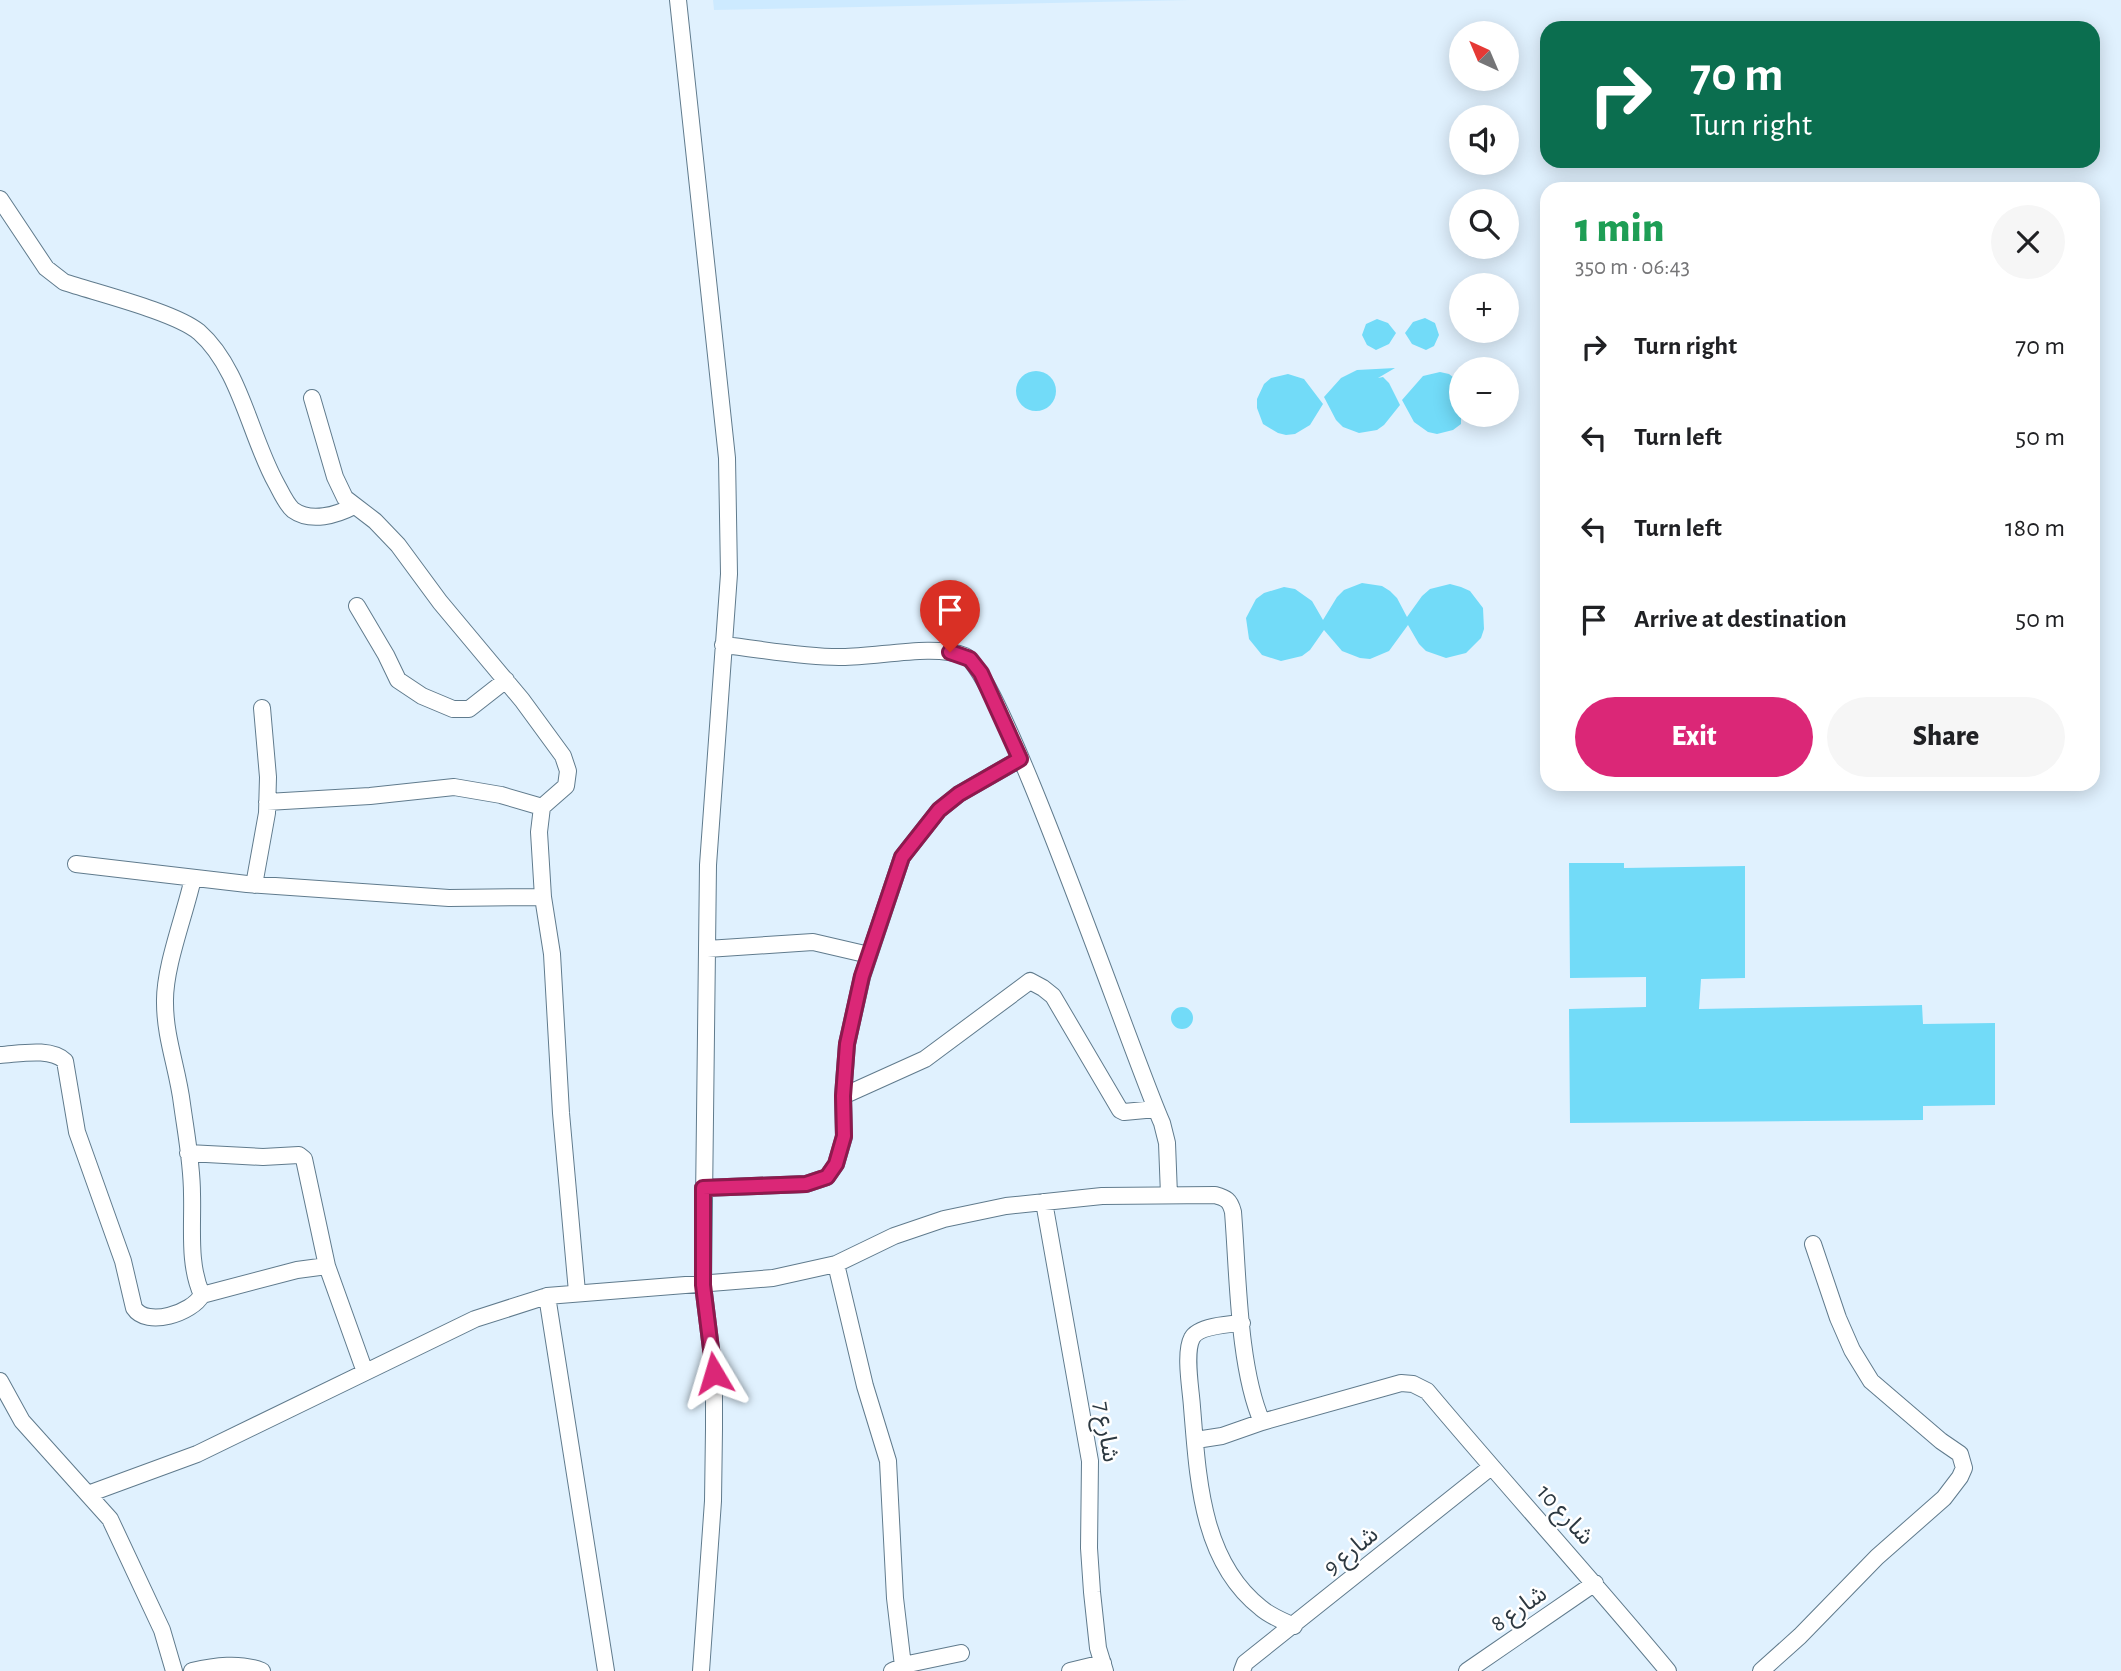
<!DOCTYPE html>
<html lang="en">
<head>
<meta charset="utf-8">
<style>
  body { margin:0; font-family:"Alegreya Sans","Noto Sans Arabic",sans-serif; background:#f6f6f6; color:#202124; height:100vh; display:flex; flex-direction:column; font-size:26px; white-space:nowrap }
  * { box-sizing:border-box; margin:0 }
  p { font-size:23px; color:#757577 }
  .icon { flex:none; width:38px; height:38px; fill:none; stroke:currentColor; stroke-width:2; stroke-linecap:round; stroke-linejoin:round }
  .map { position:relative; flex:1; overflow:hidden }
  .sheet { position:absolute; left:1540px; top:182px; width:560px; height:609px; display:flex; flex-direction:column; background:#fff; border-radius:21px; box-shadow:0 4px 18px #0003 }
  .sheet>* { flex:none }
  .banner { position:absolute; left:1540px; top:21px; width:560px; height:147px; border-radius:21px; box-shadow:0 4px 18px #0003; background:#0b6e4f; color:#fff; overflow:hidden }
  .needle { width:46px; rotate:316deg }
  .tools { position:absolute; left:1449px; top:21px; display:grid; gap:14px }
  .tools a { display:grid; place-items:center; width:70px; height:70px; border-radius:50%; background:#fff; box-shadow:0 4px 18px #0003; font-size:35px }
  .pin { position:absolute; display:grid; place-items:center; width:60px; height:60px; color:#fff; margin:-72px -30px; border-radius:50% 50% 50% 0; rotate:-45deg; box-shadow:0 0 7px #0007 }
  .pin .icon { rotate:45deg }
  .me { position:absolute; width:77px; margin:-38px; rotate:353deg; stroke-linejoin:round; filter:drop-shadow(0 0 5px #0008) }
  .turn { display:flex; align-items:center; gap:24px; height:147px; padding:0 35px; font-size:32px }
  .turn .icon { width:91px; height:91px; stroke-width:2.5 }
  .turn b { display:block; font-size:49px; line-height:60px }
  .round { display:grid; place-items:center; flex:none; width:74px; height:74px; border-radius:37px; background:#f6f6f6 }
  .head { display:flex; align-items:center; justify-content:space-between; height:119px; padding:0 35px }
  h1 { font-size:42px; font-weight:800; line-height:52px; color:#1e9e55 }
  .button { display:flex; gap:14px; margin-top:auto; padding:14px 35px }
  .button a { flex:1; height:80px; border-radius:42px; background:#db2777; color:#fff; font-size:28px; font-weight:800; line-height:80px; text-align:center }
  .button a+a { background:#f6f6f6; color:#202124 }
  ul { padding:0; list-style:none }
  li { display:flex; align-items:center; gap:21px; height:91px; padding:0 35px }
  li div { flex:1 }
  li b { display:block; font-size:26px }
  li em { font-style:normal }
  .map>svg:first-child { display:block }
</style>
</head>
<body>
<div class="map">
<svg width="2121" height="1671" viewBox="0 0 2121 1671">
  <rect width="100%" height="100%" fill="#e0f1fe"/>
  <path fill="#cdeaff" d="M 713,0 L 1191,0 L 714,10 Z"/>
  <path fill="#72dbf8" d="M 1425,318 L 1435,323 L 1439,335 L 1434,346 L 1426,350 L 1412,344 L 1405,333 L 1413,322 Z
    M 1377,319 L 1388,323 L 1396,333 L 1389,344 L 1376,350 L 1367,345 L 1362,335 L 1366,324 Z
    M 1395,368 L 1378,378 L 1383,377 L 1389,383 L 1400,405 L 1384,425 L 1377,430 L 1359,433 L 1343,427 L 1336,420 L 1324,397 L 1341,378 L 1357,370 Z
    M1016 391a20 20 0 1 1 40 0a20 20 0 1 1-40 0Z
    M 1440,372 L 1449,374 L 1461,383 L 1461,424 L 1453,430 L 1437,434 L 1428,432 L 1414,422 L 1402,400 L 1423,376 Z
    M 1288,374 L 1304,379 L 1323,404 L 1310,425 L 1295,434 L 1286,435 L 1278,433 L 1263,424 L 1257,408 L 1257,399 L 1264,384 L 1271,378 Z
    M 1362,583 L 1382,586 L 1390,591 L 1397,598 L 1407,617 L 1422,596 L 1430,589 L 1450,584 L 1461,587 L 1470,591 L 1483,608 L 1484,629 L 1481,638 L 1466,653 L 1446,658 L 1426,651 L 1419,644 L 1408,625 L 1389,651 L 1370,659 L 1360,658 L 1342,651 L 1324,630 L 1310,650 L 1302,656 L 1281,661 L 1262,655 L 1249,639 L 1246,618 L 1256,599 L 1264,593 L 1284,587 L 1295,589 L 1312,601 L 1323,620 L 1337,597 L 1344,590 Z
    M 1569,863 L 1624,863 L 1624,868 L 1745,866 L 1745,978 L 1701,979 L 1699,1009 L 1922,1005 L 1923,1024 L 1995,1023 L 1995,1105 L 1923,1106 L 1923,1120 L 1570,1123 L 1569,1009 L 1646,1007 L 1646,977 L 1570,978 Z
    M1171 1018a11 11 0 1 1 22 0a11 11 0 1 1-22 0Z"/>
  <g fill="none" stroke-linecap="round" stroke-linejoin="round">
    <g stroke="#607b8d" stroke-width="18">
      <path id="minor" d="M 678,0 L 727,458 L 729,574 L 708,865 L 703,1285 L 714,1373 L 714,1429 L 713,1501 L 701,1671
        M 0,199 L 46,268 L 64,282 C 97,293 175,312 199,332 C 240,368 250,436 276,483 C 281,492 286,504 293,510 C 311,523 337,515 354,506
        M 312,398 L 335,477 L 345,498 L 375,521 L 398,545 L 440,602 L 522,700 L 563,756 L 568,771 L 566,786 L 542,807 L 539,832 L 543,897 L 552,954 L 561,1113 L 577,1292
        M 357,606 L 386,655 L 398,680 L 422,696 L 453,709 L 469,709 L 506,680
        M 723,645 C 761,649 800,657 839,657 C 875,658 933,643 965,656 C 1001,671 1134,1061 1162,1123 L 1167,1143 L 1169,1195
        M 267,802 L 370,796 L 454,787 L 501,795 L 542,807
        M 76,864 L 247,884 L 449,898 L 543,897
        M 193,878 C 185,915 164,967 165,1003 C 165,1038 178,1070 182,1104 C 186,1133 192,1164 192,1194 C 193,1228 188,1264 202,1295 L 297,1270 L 327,1266
        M 254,885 L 267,813 L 268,777 L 262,708
        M 707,949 L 813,942 L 869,955
        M 0,1055 C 19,1054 50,1047 65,1061 L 77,1132 L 123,1261 L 134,1308 C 147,1328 192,1313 202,1295
        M 843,1096 L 925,1059 L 1030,981 L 1043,988 L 1053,996 L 1120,1110 L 1124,1112 L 1156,1109
        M 188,1153 L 263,1157 L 299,1155 L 304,1159 L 327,1266 L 365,1372
        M 703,1188 L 806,1184 L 827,1177 L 836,1164 L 844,1137 L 843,1096 L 847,1044 L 862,977 L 902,857 L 939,810 L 959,794 L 1020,759
        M 1044,1202 L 1090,1461 L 1089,1548 L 1092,1592 L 1098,1648 L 1105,1671
        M 836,1264 L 865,1386 L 888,1461 L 895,1598 L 903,1666
        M 547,1296 L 606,1671
        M 1242,1323 C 1230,1324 1198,1326 1192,1338 C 1184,1353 1191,1390 1192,1407 C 1198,1478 1201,1561 1261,1608 C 1270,1616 1283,1621 1294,1626
        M 0,1381 L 22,1421 L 110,1519 L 162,1630 L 174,1671
        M 1196,1440 L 1222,1436 L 1262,1422
        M 88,1494 L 197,1454 L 475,1319 L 547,1296 L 773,1278 L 836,1264 L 894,1236 L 944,1219 L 1006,1206 L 1102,1196 L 1215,1195 C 1226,1198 1230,1200 1233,1212 C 1238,1273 1238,1367 1262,1422 L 1401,1383 L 1413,1384 L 1427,1391 C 1506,1485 1589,1576 1668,1671
        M 192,1671 C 214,1666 240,1662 262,1671
        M 892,1671 L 908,1664 L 961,1653
        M 1070,1671 L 1103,1663
        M 1242,1671 L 1245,1663 L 1491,1467
        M 1467,1671 L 1595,1583
        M 1761,1671 L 1800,1636 L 1877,1557 L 1944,1498 L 1960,1477 L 1964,1468 L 1960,1454 L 1941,1441 L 1871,1381 L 1852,1350 L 1838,1318 L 1813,1244"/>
    </g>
    <use href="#minor" stroke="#fff" stroke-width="16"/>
  </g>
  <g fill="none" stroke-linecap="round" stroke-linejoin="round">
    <g stroke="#8e194d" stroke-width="18">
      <path id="route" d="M 714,1373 L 703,1285 L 703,1188 L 806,1184 L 827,1177 L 836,1164 L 844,1136 L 843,1096 L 847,1044 L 862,976 L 902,857 L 939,810 L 959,794 L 1020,759 L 981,673 L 970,659 L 950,652"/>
    </g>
    <use href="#route" stroke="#db2777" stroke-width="12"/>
  </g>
  <g text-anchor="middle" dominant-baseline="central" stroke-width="5" stroke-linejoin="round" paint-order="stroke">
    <g font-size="24" fill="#2d3941" stroke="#fff">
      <text transform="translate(1106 1432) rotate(81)">شارع 7</text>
      <text transform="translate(1565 1515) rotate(48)">شارع 10</text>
      <text transform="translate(1351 1551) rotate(-39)">شارع 9</text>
      <text transform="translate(1519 1609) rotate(-35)">شارع 8</text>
    </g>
  </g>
</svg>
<div class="tools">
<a><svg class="needle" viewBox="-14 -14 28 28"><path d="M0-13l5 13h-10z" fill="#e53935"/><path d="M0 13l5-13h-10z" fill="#757577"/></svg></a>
<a><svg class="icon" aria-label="sound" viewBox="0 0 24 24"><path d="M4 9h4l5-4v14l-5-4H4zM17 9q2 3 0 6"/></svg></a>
<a><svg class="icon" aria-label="search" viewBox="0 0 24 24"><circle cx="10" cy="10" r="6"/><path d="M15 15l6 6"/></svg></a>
<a>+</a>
<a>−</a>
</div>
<div class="pin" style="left:950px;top:652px;background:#d93025"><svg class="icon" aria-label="arrive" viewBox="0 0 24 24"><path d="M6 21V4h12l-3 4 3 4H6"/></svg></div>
<svg class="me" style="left:714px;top:1373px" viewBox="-20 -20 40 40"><path d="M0-17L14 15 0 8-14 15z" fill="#db2777" stroke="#fff" stroke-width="4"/></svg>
<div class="banner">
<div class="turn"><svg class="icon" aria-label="right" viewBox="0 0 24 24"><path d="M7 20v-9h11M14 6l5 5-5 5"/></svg><div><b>70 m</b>Turn right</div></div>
</div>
<section class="sheet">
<div class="head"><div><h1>1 min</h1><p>350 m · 06:43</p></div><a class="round"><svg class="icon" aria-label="close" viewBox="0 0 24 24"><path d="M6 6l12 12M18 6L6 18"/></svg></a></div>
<ul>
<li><svg class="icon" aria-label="right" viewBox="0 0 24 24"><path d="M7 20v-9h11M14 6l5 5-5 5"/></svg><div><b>Turn right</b></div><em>70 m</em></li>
<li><svg class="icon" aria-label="left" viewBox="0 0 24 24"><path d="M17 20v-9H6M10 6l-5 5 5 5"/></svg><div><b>Turn left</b></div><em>50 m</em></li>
<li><svg class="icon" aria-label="left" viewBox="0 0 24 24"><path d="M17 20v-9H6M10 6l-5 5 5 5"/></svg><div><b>Turn left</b></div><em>180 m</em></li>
<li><svg class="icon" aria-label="arrive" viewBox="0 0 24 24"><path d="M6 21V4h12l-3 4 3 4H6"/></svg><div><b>Arrive at destination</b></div><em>50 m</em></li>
</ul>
<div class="button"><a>Exit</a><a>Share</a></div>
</section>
</div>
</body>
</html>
